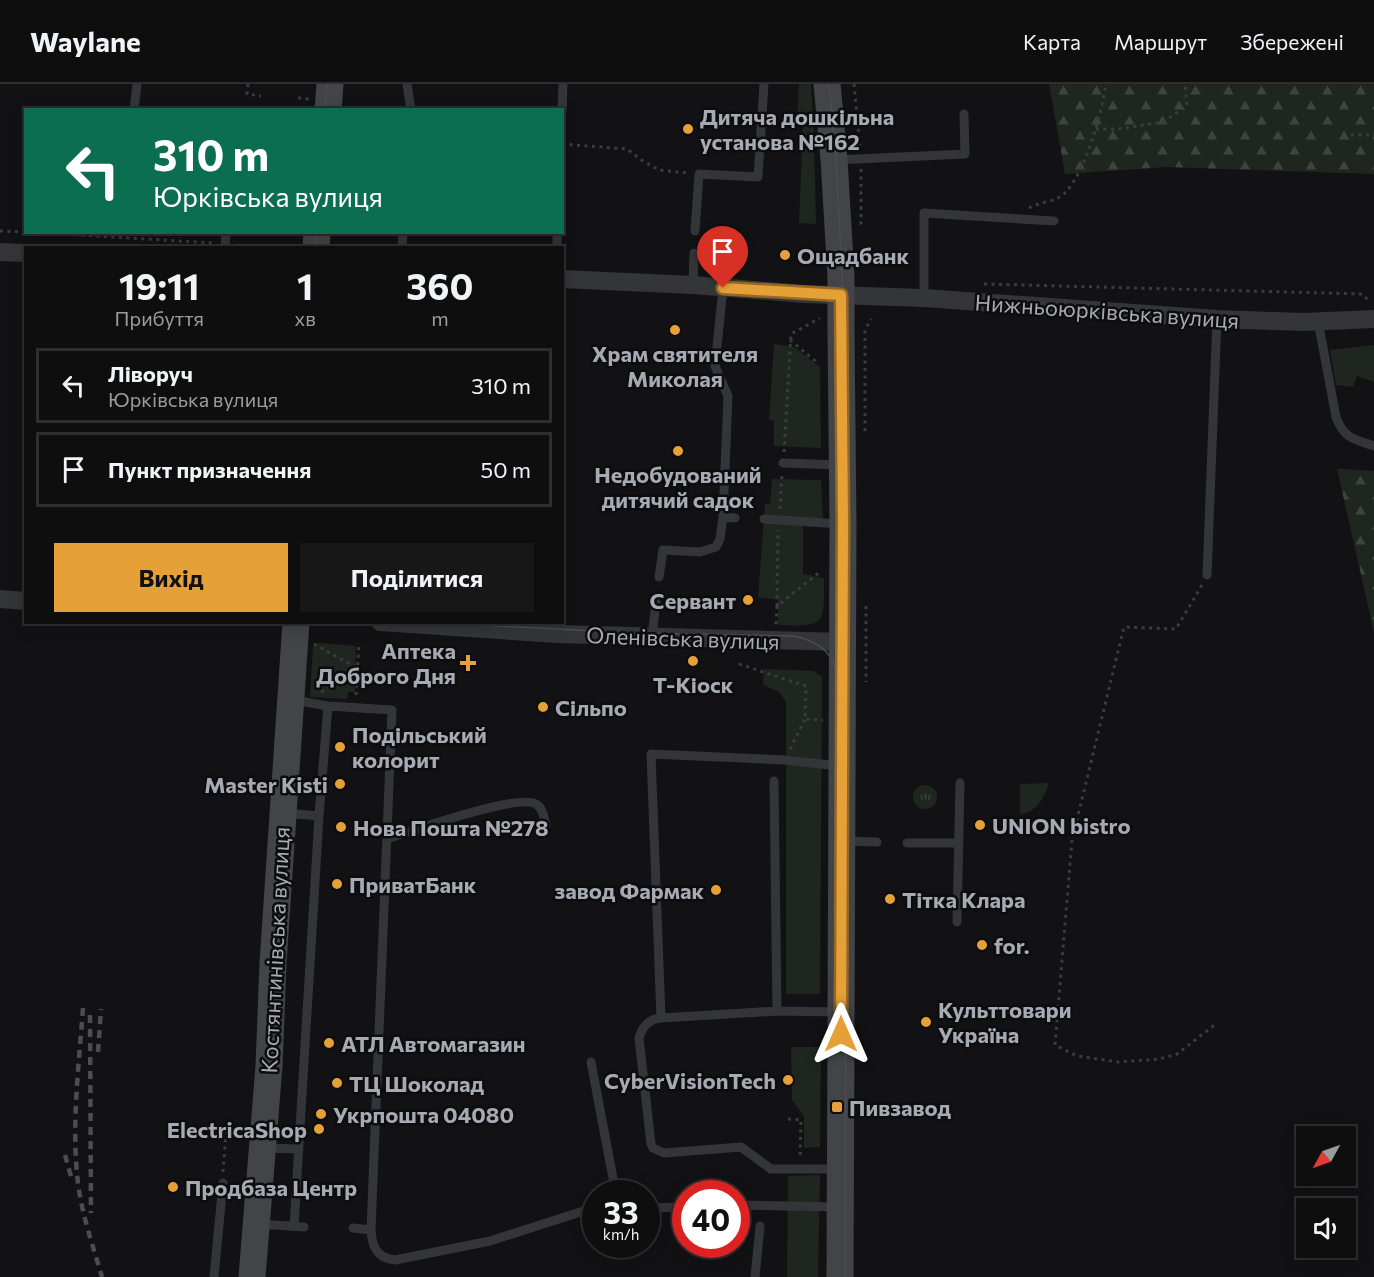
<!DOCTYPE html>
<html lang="uk">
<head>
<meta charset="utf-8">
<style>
  body { margin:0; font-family:Commissioner,sans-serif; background:#171718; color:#f1f3f6; height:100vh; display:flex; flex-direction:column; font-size:22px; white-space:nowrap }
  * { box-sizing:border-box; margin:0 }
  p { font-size:20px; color:#9b9c9e }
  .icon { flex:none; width:33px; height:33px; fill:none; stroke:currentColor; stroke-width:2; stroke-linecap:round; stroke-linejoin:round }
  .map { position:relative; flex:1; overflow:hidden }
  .side { position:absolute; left:24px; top:162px; width:540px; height:378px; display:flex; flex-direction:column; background:#0e0e0f; border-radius:0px; box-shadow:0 3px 15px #0003,0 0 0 2px #2e2e2f }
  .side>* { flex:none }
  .top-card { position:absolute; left:24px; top:24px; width:540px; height:126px; border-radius:0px; box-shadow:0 3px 15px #0003,0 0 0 2px #2e2e2f; background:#0b6e4f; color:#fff; overflow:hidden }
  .needle { width:39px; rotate:230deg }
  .fabs { position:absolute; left:1296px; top:1042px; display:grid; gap:12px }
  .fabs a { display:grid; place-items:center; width:60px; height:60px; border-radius:0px; background:#0e0e0f; box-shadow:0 3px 15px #0003,0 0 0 2px #2e2e2f; font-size:30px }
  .speed { position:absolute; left:582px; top:1096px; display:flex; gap:12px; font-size:30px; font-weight:700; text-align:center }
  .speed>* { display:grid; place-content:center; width:78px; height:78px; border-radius:50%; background:#0e0e0f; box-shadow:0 3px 15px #0003,0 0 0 2px #2e2e2f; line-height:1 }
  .speed small { font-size:15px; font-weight:400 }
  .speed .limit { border:9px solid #d22; background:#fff; color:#111 }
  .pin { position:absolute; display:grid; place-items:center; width:51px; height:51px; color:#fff; margin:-62px -26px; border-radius:50% 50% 50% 0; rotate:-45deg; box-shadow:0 0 6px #0007 }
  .pin .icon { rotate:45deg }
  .me { position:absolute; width:66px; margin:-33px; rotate:0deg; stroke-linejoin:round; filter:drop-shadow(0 0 4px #0008) }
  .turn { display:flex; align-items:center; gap:21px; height:126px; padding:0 30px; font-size:27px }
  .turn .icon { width:78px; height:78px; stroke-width:2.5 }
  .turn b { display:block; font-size:42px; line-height:51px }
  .eta { display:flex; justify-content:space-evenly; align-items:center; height:102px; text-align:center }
  .eta b { font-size:36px; font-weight:700; line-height:42px }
  .action { display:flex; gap:12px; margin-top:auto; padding:12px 30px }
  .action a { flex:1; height:69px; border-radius:0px; background:#e6a038; color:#111; font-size:24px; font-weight:700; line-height:69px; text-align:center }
  .action a+a { background:#171718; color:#f1f3f6 }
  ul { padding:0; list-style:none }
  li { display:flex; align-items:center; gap:18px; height:75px; margin:0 12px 9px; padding:0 18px; border:3px solid #2e2e2f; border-radius:0px }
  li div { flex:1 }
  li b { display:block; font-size:22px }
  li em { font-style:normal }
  header { display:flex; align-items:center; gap:36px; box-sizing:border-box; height:84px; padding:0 30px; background:#0e0e0f; border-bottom:2px solid #2e2e2f }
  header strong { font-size:28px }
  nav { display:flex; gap:33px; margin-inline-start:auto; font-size:21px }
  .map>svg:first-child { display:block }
</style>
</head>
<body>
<header>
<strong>Waylane</strong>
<nav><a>Карта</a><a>Маршрут</a><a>Збережені</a></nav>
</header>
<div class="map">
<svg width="1374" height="1193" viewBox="0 0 1374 1193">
  <defs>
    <pattern id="forest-firs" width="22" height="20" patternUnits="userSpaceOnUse" patternTransform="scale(1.5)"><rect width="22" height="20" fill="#1f261f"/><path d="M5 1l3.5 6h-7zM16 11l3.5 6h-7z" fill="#3d433d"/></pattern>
    <pattern id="park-tufts" width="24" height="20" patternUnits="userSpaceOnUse" patternTransform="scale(1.5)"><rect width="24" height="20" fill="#1f261f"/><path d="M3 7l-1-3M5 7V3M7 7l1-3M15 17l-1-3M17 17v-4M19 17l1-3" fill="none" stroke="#3d433d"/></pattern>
  </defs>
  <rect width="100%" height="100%" fill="#121214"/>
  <path fill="#1f261f" d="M 799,0 L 811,0 L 814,52 L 816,140 L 799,139 L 803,39 L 797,38 Z
    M 774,260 L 794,263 L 820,283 L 821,364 L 774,362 L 774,337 L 769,336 Z
    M 1374,261 L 1374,298 L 1357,292 L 1353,303 L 1336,301 L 1330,266 Z
    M 772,395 L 821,396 L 823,434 L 803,434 L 803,490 L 824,494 C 824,541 827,543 778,541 L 778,516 L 758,513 L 765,420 L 770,420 Z
    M 317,559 L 356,562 L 355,608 L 348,608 L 347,615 L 310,613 L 313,562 Z
    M 764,585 L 814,587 L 822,593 L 820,910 L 786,910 L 786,618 L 779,608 L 763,601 Z
    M 1049,699 C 1044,714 1037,728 1020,730 L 1020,700 Z
    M 791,963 L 821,963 L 820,1063 L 804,1064 L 804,1032 L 792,1016 Z
    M 820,1091 L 818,1193 L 787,1193 L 788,1092 Z"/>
  <path fill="url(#forest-firs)" d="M 1049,0 L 1374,0 L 1374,90 L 1166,83 L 1065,90 Z
    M 1337,385 L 1374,387 L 1374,548 Z"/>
  <path fill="url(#park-tufts)" d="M913 713a12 12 0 1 1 24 0a12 12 0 1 1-24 0Z"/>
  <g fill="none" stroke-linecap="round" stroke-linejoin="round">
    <path stroke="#3a3c3f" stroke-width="3" stroke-dasharray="3 4.5" stroke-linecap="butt" d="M 248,0 L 247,10 L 261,12
      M 854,0 L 860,64
      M 298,14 L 309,15
      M 1096,45 L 1119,45 L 1163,38 L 1187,22 L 1185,0
      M 1351,51 L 1374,51
      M 562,60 L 627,65 L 643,77 L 659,86 L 688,89
      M 861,85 L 861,145
      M 1029,124 C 1039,118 1055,118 1064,110 C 1086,87 1101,32 1106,0
      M 0,147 L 26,148
      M 29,148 L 213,159
      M 237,161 L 265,164
      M 984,200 L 1362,210 L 1370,218
      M 562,245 L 564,220
      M 790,256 L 819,280
      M 562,344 L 564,352 L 562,411
      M 865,347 L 865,246 L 871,235
      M 784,368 L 791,250 L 820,234
      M 780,425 L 782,390
      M 1202,501 L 1176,545 L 1124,543 L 1072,756 L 1055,961 L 1077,972 L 1118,978 L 1159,975 L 1177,970 L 1217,939
      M 777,522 L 778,446
      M 866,522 L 866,598
      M 776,540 L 777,522 L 821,487
      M 314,560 L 357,584
      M 739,580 L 806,602 L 805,635 L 823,636
      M 321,608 L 357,589
      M 356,611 L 359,559
      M 790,665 L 805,635
      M 788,1035 L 801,1036 L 800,1072
      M 223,1088 L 226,1049 L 244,1047"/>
    <path stroke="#343539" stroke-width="9" d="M 407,0 L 411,26
      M 134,26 L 137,0
      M 562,26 L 563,0
      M 836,76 L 965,70 L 964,30
      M 695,147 L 699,90 L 758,93 L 764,0
      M 225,164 L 226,148
      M 402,164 L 403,148
      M 557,164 L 557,148
      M 693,201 L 694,169
      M 723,204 L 715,282 L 728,312 L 723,433 L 735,434
      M 924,214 L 924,129 L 1054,137
      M 1318,237 L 1336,333 C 1344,355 1354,355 1374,362
      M 783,379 L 840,381
      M 764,435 L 841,440
      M 1207,491 L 1217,235
      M 659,493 L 663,466 L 700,468 L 716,463 L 720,455 L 723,433
      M 652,553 L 656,518
      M 294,616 L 328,622 L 392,626 L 371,1146 C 372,1163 377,1174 395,1176 L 490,1157 L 596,1123
      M 774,697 L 777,927
      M 285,729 L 319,732
      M 387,755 C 412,747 518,709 536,720 C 543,724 544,734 546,741
      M 844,757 L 877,758
      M 907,759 L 959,759
      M 957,838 L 960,699
      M 839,928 L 777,927 L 661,934 L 651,670 L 784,676 L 839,682
      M 661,934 C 649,935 642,943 639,954 L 651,1060 L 653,1064 L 664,1069 L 741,1063 L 771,1085 L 838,1085
      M 591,978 L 616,1110
      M 265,1064 L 298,1065
      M 736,1121 L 838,1123
      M 646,1124 L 686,1123
      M 259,1140 L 304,1143
      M 294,1142 L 319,732 L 328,622
      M 353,1144 L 371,1146
      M 214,1193 L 223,1099
      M 755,1193 L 760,1142"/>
    <path stroke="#343539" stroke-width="18" d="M 0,168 L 26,169
      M 562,195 L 693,201 L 804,210 L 924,214 L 1217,235 L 1303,238 L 1374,235
      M 0,515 L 26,517
      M 380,538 L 557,550 L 842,558"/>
    <path stroke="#424448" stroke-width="27" d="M 827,0 L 834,75 L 841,193 L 841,246 L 843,440 L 840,1193
      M 328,26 L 330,0
      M 316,164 L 317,148
      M 252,1193 L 269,982 L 273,879 L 296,538"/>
    <path stroke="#4b4d51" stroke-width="1.5" d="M 829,0 L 836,76 L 845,246 L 847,558 L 845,1193
      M 325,26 L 327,0
      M 316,164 L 317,148
      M 421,538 L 634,549 L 794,552 C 829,560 838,576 838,611
      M 837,725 L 838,668"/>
    <path stroke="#4b4d51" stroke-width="4.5" stroke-dasharray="8 6" stroke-linecap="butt" d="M 83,924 C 79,981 71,1042 78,1099 C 82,1131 93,1162 102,1193
      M 90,931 L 91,1129
      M 98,968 L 101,925
      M 65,1071 L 72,1096"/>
  </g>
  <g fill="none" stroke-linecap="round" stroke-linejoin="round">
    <g stroke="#966824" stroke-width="15">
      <path id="route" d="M 723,204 L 841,211 L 843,440 L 841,950"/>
    </g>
    <use href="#route" stroke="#e6a038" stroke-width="10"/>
  </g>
  <g fill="#e6a038" stroke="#0d0d0f" stroke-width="2">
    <circle cx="688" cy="45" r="6"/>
    <circle cx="785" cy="171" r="6"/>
    <circle cx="675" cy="246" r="6"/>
    <circle cx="678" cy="367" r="6"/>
    <circle cx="748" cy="516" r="6"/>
    <circle cx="693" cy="577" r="6"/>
    <path d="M465 570h6v6h6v6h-6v6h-6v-6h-6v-6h6z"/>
    <circle cx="543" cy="623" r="6"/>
    <circle cx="340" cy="663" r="6"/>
    <circle cx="340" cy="700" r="6"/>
    <circle cx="980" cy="741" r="6"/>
    <circle cx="341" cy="743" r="6"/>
    <circle cx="337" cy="800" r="6"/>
    <circle cx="716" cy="806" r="6"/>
    <circle cx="890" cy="815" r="6"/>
    <circle cx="982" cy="861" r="6"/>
    <circle cx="926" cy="938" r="6"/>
    <circle cx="329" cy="959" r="6"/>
    <circle cx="788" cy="996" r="6"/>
    <circle cx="337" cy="999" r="6"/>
    <rect x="831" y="1017" width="12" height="12" rx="3"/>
    <circle cx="321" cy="1030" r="6"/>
    <circle cx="319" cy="1045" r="6"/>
    <circle cx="173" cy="1103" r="6"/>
  </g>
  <g text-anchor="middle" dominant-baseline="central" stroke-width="5" stroke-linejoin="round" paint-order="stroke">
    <g font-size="22" font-weight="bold" fill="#a5aab3" stroke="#0d0d0f" text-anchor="start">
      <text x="700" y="32">Дитяча дошкільна<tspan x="700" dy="25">установа №162</tspan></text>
      <text x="797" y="171">Ощадбанк</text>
      <text x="675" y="269" text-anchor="middle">Храм святителя<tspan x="675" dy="25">Миколая</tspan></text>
      <text x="678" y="390" text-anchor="middle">Недобудований<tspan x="678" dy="25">дитячий садок</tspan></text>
      <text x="736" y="516" text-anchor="end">Сервант</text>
      <text x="456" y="566" text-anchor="end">Аптека<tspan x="456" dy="25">Доброго Дня</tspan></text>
      <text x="693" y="600" text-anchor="middle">Т-Кіоск</text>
      <text x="555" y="623">Сільпо</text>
      <text x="352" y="650">Подільський<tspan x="352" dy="25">колорит</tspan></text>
      <text x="328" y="700" text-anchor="end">Master Kisti</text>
      <text x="992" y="741">UNION bistro</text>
      <text x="353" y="743">Нова Пошта №278</text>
      <text x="349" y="800">ПриватБанк</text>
      <text x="704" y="806" text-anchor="end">завод Фармак</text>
      <text x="902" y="815">Тітка Клара</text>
      <text x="994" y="861">for.</text>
      <text x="938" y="925">Культтовари<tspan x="938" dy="25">Україна</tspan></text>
      <text x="341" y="959">АТЛ Автомагазин</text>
      <text x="776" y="996" text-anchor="end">CyberVisionTech</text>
      <text x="349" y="999">ТЦ Шоколад</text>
      <text x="849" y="1023">Пивзавод</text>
      <text x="333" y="1030">Укрпошта 04080</text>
      <text x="307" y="1045" text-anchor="end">ElectricaShop</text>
      <text x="185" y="1103">Продбаза Центр</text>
    </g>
    <g font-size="22" fill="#a5aab3" stroke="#0d0d0f">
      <text transform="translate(1107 227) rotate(4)">Нижньоюрківська вулиця</text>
      <text transform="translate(683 554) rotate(2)">Оленівська вулиця</text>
      <text transform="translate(275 866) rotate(-87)">Костянтинівська вулиця</text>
    </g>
  </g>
</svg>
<div class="fabs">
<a><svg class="needle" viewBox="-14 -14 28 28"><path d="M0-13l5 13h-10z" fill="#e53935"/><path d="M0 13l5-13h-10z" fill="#9b9c9e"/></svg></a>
<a><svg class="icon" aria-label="sound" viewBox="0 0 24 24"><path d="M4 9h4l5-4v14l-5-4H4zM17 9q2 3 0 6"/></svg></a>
</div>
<div class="speed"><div>33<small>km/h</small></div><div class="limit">40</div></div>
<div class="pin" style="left:723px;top:204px;background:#d93025"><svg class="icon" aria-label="arrive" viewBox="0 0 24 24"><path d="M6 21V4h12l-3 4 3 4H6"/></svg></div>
<svg class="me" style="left:841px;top:950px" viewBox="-20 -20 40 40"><path d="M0-17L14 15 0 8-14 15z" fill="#e6a038" stroke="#fff" stroke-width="4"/></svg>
<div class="top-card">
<div class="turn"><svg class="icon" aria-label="left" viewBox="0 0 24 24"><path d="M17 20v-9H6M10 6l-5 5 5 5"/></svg><div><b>310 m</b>Юрківська вулиця</div></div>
</div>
<section class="side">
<div class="eta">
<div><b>19:11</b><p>Прибуття</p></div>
<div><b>1</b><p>хв</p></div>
<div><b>360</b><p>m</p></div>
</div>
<ul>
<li><svg class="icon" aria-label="left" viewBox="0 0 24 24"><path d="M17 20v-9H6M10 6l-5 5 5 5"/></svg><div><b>Ліворуч</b><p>Юрківська вулиця</p></div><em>310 m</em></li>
<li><svg class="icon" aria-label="arrive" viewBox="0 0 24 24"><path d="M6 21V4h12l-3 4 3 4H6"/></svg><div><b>Пункт призначення</b></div><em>50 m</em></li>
</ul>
<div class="action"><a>Вихід</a><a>Поділитися</a></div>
</section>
</div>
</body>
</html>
